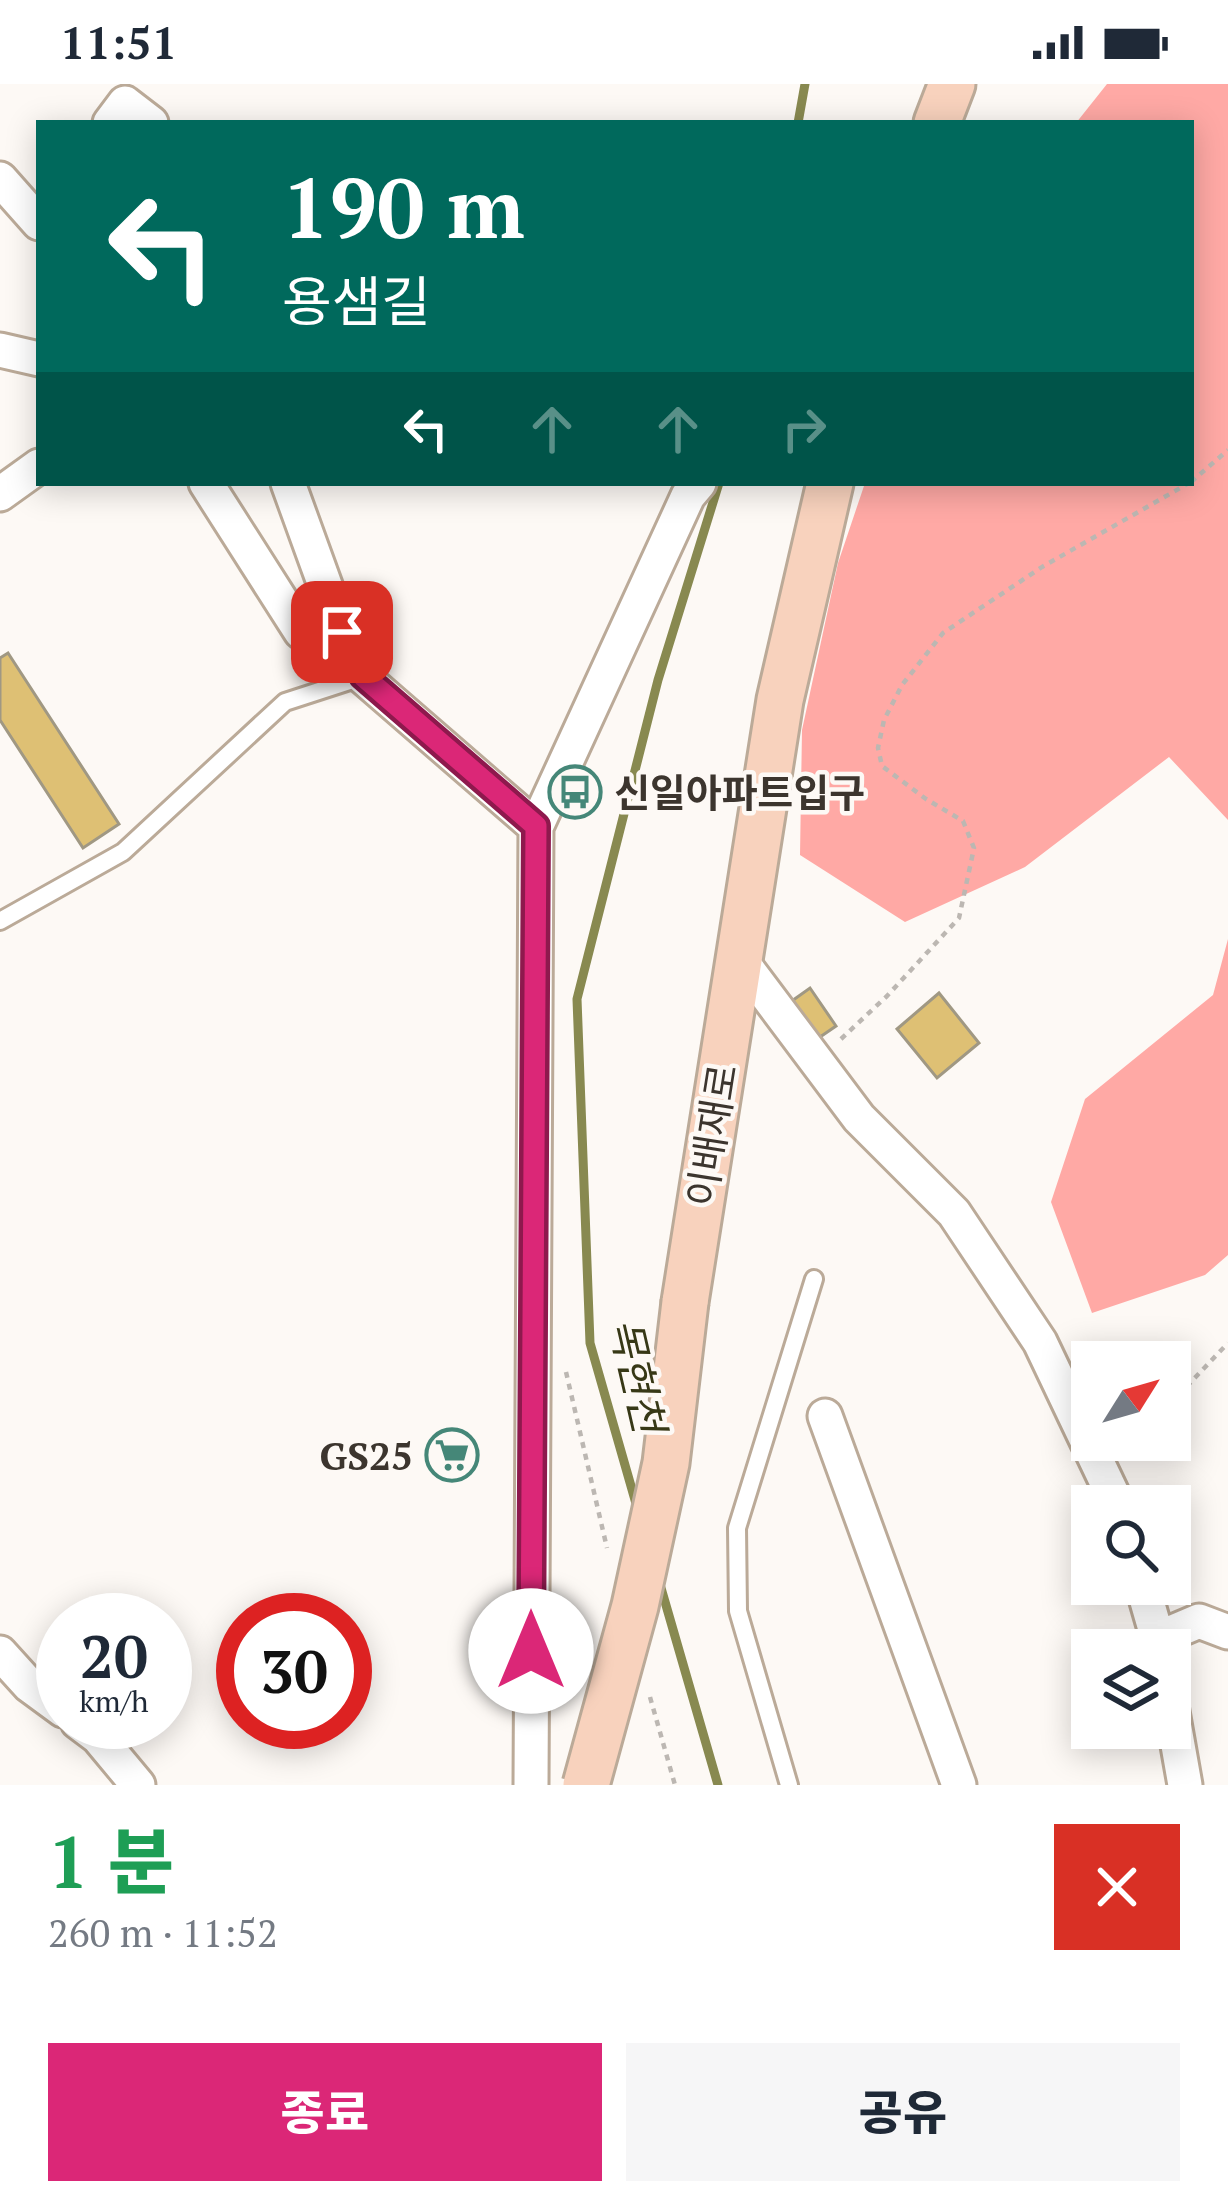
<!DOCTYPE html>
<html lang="ko">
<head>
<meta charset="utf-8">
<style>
  body { margin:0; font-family:"PT Serif","Noto Sans KR",serif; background:#f6f6f7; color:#1f2937; height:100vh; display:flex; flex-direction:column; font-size:45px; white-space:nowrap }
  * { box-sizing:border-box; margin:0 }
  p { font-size:39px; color:#747a83 }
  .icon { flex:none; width:66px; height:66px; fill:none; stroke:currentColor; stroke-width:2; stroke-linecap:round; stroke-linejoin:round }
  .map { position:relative; height:1701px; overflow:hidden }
  .details { display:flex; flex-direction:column; background:#fff; flex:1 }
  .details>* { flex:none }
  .hud { position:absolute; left:36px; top:36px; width:1158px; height:366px; border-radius:0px; box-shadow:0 6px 30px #0003; background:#00695c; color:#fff; overflow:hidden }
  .needle { width:78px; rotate:53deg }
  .controls { position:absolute; left:1071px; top:1257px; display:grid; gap:24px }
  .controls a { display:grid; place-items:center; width:120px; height:120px; border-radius:0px; background:#fff; box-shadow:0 6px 30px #0003; font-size:60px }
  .speed { position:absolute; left:36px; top:1509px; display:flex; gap:24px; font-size:60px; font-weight:700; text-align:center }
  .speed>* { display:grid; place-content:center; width:156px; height:156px; border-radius:50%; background:#fff; box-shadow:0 6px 30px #0003; line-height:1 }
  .speed small { font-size:30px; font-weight:400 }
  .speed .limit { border:18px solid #d22; background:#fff; color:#111 }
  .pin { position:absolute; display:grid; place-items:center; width:102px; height:102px; color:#fff; margin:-51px; border-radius:24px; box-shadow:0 6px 18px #0006 }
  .me { position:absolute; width:132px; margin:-66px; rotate:0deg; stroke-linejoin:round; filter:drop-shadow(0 0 9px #0008) }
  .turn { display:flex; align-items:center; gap:42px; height:252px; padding:0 48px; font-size:54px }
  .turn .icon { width:156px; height:156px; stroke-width:2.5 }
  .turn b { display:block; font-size:84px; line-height:102px }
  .lanes { display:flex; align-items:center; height:114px; padding:0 48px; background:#0003; justify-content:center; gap:60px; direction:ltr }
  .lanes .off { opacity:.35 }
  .round { display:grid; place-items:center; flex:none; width:126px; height:126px; border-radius:0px; background:#f6f6f7 }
  .head { display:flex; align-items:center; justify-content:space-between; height:204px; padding:0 48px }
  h1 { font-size:72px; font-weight:800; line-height:90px; color:#1e9e55 }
  .button { display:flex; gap:24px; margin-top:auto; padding:24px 48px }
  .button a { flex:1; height:138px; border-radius:0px; background:#db2777; color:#fff; font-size:48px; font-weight:800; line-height:138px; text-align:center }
  .button a+a { background:#f6f6f7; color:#1f2937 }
  .status { display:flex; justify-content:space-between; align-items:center; height:84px; padding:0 60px; background:#fff; direction:ltr }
  .status svg { height:33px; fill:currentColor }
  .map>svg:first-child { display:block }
</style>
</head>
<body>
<div class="status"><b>11:51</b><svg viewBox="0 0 49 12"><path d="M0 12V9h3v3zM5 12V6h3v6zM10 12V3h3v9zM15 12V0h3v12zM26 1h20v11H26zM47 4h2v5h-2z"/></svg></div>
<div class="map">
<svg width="1228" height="1701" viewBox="0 0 1228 1701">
  <rect width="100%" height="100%" fill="#fdf9f5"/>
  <path fill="#ffa9a5" d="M 1107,0 L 1228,0 L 1228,736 L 1169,673 L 1025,783 L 905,838 L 800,771 L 802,646 L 838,479 L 865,399 L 1191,399 L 1191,39 L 1076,39 Z
    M 1228,855 L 1228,1171 L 1205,1191 L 1092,1229 L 1051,1118 L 1085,1015 L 1213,911 Z"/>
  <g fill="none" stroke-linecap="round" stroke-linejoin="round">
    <path stroke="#888950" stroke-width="9" d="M 798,39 L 805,0
      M 637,1423 L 590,1259 L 577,915 L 658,596 L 719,399
      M 659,1497 L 718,1701"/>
  </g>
  <path fill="#dec074" stroke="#a09883" stroke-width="3" d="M 8,569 L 119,740 L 83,764 L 0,636 L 0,574 Z
    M 810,904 L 836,942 L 807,962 L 782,924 Z
    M 939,909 L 979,959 L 937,994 L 897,945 Z"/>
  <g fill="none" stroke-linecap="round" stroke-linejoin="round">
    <g stroke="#bbaa98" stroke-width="22">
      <path id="lane" d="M 0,837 L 123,768 L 285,618 L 362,593
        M 789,1701 L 738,1527 L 737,1444 L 814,1195"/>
    </g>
    <g stroke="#bbaa98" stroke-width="39">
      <path id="street" d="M 110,39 L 125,19 L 151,39
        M 0,95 L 39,139
        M 0,266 L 39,275
        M 206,399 L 301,548 L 361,591
        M 288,399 L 342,548 L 363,593 L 536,743
        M 0,410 L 39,382
        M 739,874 L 859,1034 L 954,1129 L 1040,1258 L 1118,1422
        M 825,1332 L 959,1701
        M 1142,1500 L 1161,1566
        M 1159,1554 L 1199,1537 L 1228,1548
        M 0,1569 L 29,1601 L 63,1626
        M 1170,1616 L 1185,1701
        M 78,1638 L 98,1653 L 138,1701
        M 531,1701 L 536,743 L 688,412 L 699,399"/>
    </g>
    <g stroke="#bbaa98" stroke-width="51">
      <path id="secondary" d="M 937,39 L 952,0
        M 685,1218 L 780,616 L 830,399"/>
    </g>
    <path stroke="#bcb7b2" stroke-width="4.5" stroke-dasharray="6 6" stroke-linecap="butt" d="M 1191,398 L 1228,366
      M 841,955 L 887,912 L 959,834 L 974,764 L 963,737 L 926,715 L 882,682 L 878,664 L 884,636 L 902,601 L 943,549 L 1042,483 L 1189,399
      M 566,1288 L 607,1464
      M 1170,1320 L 1228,1259
      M 650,1613 L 675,1701"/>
    <use href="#lane" stroke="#fff" stroke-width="16"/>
    <use href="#street" stroke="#fff" stroke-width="33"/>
    <use href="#secondary" stroke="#f8d2bd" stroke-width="45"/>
    <g stroke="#bbaa98" stroke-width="51" stroke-linecap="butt">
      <path id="secondary-bridge" d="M 586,1701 L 635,1522 L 666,1379 L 685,1218"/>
    </g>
    <use href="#secondary-bridge" stroke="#f8d2bd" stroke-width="45"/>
  </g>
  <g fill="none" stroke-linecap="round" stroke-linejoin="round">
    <g stroke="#8e194d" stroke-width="30">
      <path id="route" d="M 342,548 L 363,592 L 536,742 L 531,1567"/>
    </g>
    <use href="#route" stroke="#db2777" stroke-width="21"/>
  </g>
  <defs>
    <g id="bus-ring" transform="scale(2.7)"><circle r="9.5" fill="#fdf9f5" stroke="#458778" stroke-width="1.5"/><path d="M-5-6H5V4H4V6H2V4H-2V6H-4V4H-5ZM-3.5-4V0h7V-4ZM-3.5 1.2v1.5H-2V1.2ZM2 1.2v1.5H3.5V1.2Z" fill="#458778"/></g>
    <g id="supermarket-ring" transform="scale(2.7)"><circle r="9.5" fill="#fdf9f5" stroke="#458778" stroke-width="1.5"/><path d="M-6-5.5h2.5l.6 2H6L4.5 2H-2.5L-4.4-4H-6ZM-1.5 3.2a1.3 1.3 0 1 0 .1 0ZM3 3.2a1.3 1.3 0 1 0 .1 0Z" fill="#458778"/></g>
  </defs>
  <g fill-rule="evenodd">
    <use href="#bus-ring" x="575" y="708"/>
    <use href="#supermarket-ring" x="452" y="1371"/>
  </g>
  <g text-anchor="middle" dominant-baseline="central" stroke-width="9" stroke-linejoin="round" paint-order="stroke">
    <g font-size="39" font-weight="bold" fill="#3c352e" stroke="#fdf9f5" text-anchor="start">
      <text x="614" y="708">신일아파트입구</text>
      <text x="413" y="1371" text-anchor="end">GS25</text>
    </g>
    <g font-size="39" fill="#3c352e" stroke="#fdf9f5">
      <text transform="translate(711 1051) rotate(-81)">이배재로</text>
    </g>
    <g font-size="42" font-style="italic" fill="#373816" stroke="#fdf9f5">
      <text transform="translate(638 1291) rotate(77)">목현천</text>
    </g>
  </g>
</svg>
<div class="controls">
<a><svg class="needle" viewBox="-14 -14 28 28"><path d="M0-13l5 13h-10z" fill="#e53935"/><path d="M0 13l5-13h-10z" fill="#747a83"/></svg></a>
<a><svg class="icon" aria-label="search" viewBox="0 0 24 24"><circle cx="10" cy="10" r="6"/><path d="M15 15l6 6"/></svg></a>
<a><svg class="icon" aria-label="layers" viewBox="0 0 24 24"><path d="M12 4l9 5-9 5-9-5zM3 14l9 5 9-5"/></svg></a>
</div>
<div class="speed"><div>20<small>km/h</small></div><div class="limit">30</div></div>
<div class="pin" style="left:342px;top:548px;background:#d93025"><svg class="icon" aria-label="arrive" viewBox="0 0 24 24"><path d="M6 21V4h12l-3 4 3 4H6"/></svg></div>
<svg class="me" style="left:531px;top:1567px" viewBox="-20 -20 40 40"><circle r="19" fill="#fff"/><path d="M0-13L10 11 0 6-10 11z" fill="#db2777"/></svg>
<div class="hud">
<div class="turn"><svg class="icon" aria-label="left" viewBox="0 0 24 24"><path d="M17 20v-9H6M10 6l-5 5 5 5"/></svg><div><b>190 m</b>용샘길</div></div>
<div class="lanes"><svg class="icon" aria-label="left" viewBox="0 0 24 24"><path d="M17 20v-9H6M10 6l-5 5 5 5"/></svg><svg class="icon off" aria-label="ahead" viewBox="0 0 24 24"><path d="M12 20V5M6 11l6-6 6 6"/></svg><svg class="icon off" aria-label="ahead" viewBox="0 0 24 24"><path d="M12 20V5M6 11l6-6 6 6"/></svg><svg class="icon off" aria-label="right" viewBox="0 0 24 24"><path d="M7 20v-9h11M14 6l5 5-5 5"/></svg></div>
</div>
</div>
<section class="details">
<div class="head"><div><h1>1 분</h1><p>260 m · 11:52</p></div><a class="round" style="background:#d93025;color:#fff"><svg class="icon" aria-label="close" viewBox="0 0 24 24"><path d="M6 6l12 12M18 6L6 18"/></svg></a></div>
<div class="button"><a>종료</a><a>공유</a></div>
</section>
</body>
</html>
